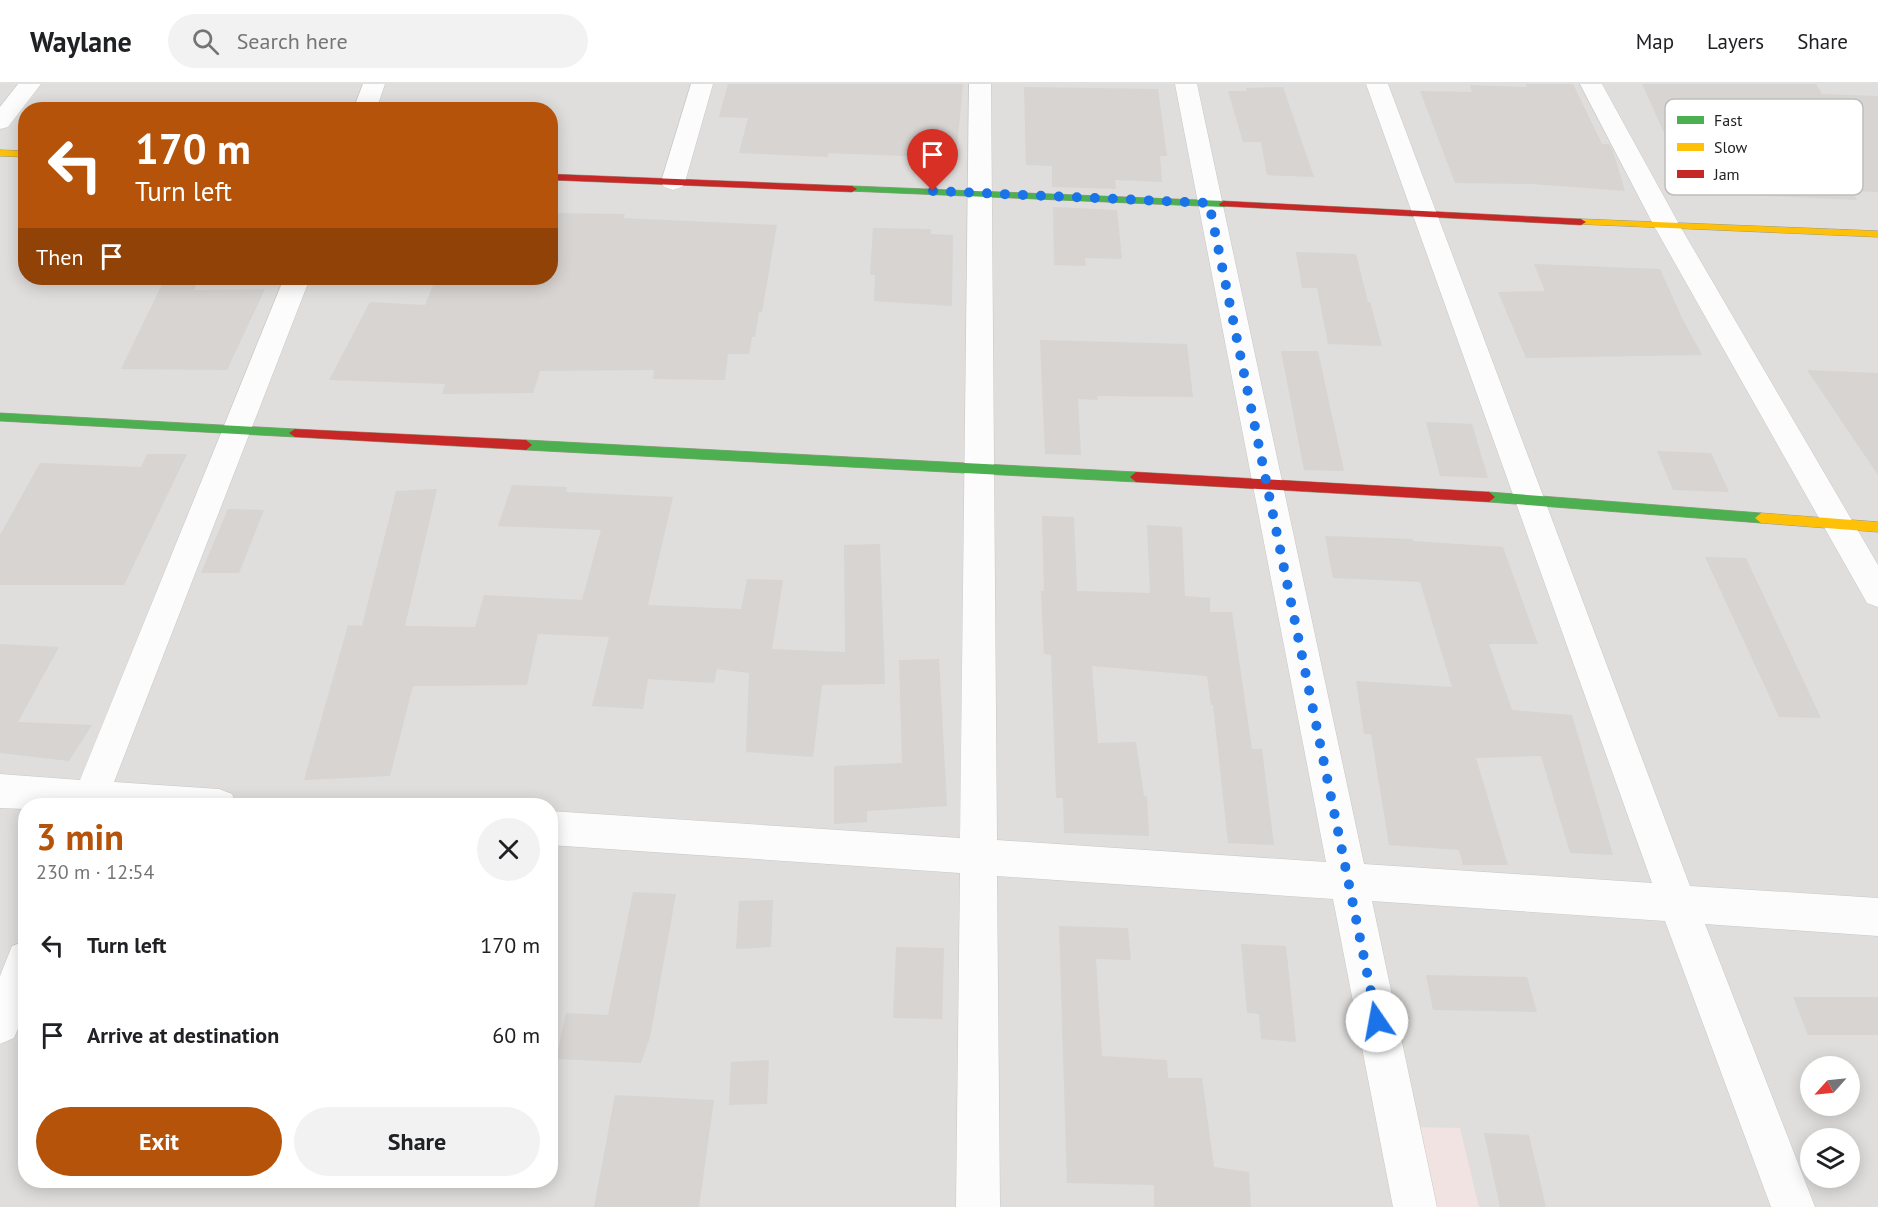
<!DOCTYPE html>
<html lang="en">
<head>
<meta charset="utf-8">
<style>
  body { margin:0; font-family:"PT Sans",sans-serif; background:#f2f2f2; color:#202124; height:100vh; display:flex; flex-direction:column; font-size:22px; white-space:nowrap }
  * { box-sizing:border-box; margin:0 }
  p { font-size:20px; color:#757577 }
  .icon { flex:none; width:33px; height:33px; fill:none; stroke:currentColor; stroke-width:2; stroke-linecap:round; stroke-linejoin:round }
  .map { position:relative; flex:1; overflow:hidden }
  .drawer { position:absolute; left:18px; top:714px; width:540px; height:390px; display:flex; flex-direction:column; background:#fff; border-radius:24px; box-shadow:0 3px 15px #0003 }
  .drawer>* { flex:none }
  .guide { position:absolute; left:18px; top:18px; width:540px; height:183px; border-radius:24px; box-shadow:0 3px 15px #0003; background:#b45309; color:#fff; overflow:hidden }
  .needle { width:39px; rotate:243deg }
  .controls { position:absolute; left:1800px; top:972px; display:grid; gap:12px }
  .controls a { display:grid; place-items:center; width:60px; height:60px; border-radius:50%; background:#fff; box-shadow:0 3px 15px #0003; font-size:30px }
  .pin { position:absolute; display:grid; place-items:center; width:51px; height:51px; color:#fff; margin:-62px -26px; border-radius:50% 50% 50% 0; rotate:-45deg; box-shadow:0 0 6px #0007 }
  .pin .icon { rotate:45deg }
  .me { position:absolute; width:66px; margin:-33px; rotate:348deg; stroke-linejoin:round; filter:drop-shadow(0 0 4px #0008) }
  .turn { display:flex; align-items:center; gap:21px; height:126px; padding:0 18px; font-size:27px }
  .turn .icon { width:78px; height:78px; stroke-width:2.5 }
  .turn b { display:block; font-size:42px; line-height:51px }
  .then { display:flex; align-items:center; height:57px; padding:0 18px; background:#0003; gap:12px; font-size:22px }
  .round { display:grid; place-items:center; flex:none; width:63px; height:63px; border-radius:32px; background:#f2f2f2 }
  .summary { display:flex; align-items:center; justify-content:space-between; height:102px; padding:0 18px }
  h1 { font-size:36px; font-weight:600; line-height:45px; color:#b45309 }
  .cta { display:flex; gap:12px; margin-top:auto; padding:12px 18px }
  .cta a { flex:1; height:69px; border-radius:36px; background:#b45309; color:#fff; font-size:24px; font-weight:600; line-height:69px; text-align:center }
  .cta a+a { background:#f2f2f2; color:#202124 }
  ul { padding:0; list-style:none }
  li { display:flex; align-items:center; gap:18px; height:90px; padding:0 18px }
  li div { flex:1 }
  li b { display:block; font-size:22px }
  li em { font-style:normal }
  header { display:flex; align-items:center; gap:36px; box-sizing:border-box; height:84px; padding:0 30px; background:#fff; border-bottom:2px solid #e0e0e0 }
  header strong { font-size:28px }
  nav { display:flex; gap:33px; margin-inline-start:auto; font-size:21px }
  .search { width:420px; height:54px; background:#f2f2f2; display:flex; align-items:center; gap:15px; box-sizing:border-box; padding:0 21px; border-radius:33px; color:#757577; font-size:22px }
  .map>svg:first-child { display:block }
</style>
</head>
<body>
<header>
<strong>Waylane</strong>
<div class="search"><svg class="icon" aria-label="search" viewBox="0 0 24 24"><circle cx="10" cy="10" r="6"/><path d="M15 15l6 6"/></svg>Search here</div>
<nav><a>Map</a><a>Layers</a><a>Share</a></nav>
</header>
<div class="map">
<svg width="1878" height="1123" viewBox="0 0 1878 1123">
  <rect width="100%" height="100%" fill="#f0eeeb"/>
  <path fill="#dfdedc" fill-rule="evenodd" d="M 0,0 L 1878,0 L 1878,1123 L 0,1123 ZM 26,26 L 550,26 L 550,194 L 26,194 ZM 26,722 L 550,722 L 550,1096 L 26,1096 ZM 1810,982 L 1850,982 L 1850,1022 L 1810,1022 ZM 1810,1054 L 1850,1054 L 1850,1094 L 1810,1094 Z"/>
  <path fill="#f1e3e1" d="M 1418,1043 L 1460,1044 L 1479,1123 L 1435,1123 Z"/>
  <path fill="#d7d4d2" d="M 728,0 L 963,0 L 956,74 L 828,69 L 828,73 L 739,69 L 748,34 L 719,33 Z
    M 1526,0 L 1573,0 L 1602,60 L 1609,60 L 1613,67 L 1625,107 L 1533,100 L 1455,99 L 1420,7 L 1472,8 L 1470,1 L 1527,3 Z
    M 1642,0 L 1816,0 L 1822,10 L 1878,12 L 1878,108 L 1852,107 L 1857,116 L 1699,109 L 1669,53 L 1666,53 Z
    M 1024,3 L 1158,5 L 1167,72 L 1160,72 L 1162,98 L 1115,96 L 1116,105 L 1052,103 L 1052,82 L 1026,81 Z
    M 1283,3 L 1314,93 L 1267,91 L 1261,58 L 1243,58 L 1228,7 L 1247,7 L 1246,4 Z
    M 1053,123 L 1117,126 L 1122,175 L 1085,174 L 1086,182 L 1054,181 Z
    M 550,129 L 625,130 L 623,134 L 777,141 L 762,228 L 759,228 L 755,253 L 752,253 L 749,270 L 728,270 L 725,296 L 653,295 L 654,286 L 540,287 L 533,309 L 442,310 L 445,300 L 329,296 L 370,218 L 425,221 L 436,194 L 550,194 Z
    M 873,144 L 931,145 L 931,150 L 953,151 L 952,222 L 874,217 L 875,191 L 870,191 Z
    M 1296,168 L 1356,170 L 1368,218 L 1370,218 L 1382,262 L 1328,260 L 1317,204 L 1302,204 Z
    M 1534,180 L 1660,185 L 1682,234 L 1702,271 L 1526,274 L 1498,208 L 1545,207 Z
    M 165,194 L 199,194 L 194,206 L 265,205 L 227,286 L 121,285 Z
    M 1040,256 L 1187,260 L 1193,313 L 1097,312 L 1098,316 L 1078,315 L 1081,371 L 1045,370 Z
    M 1281,267 L 1318,267 L 1344,387 L 1304,386 Z
    M 1807,286 L 1878,289 L 1878,391 Z
    M 1426,338 L 1472,340 L 1488,394 L 1440,392 Z
    M 1657,367 L 1711,369 L 1729,408 L 1673,406 Z
    M 147,370 L 187,370 L 124,501 L 0,501 L 0,451 L 40,379 L 141,383 Z
    M 512,401 L 567,403 L 566,408 L 673,413 L 648,521 L 741,525 L 747,495 L 783,496 L 772,565 L 845,568 L 844,461 L 880,460 L 885,600 L 822,601 L 813,673 L 746,668 L 749,589 L 717,585 L 714,599 L 648,595 L 643,625 L 592,622 L 609,553 L 538,550 L 527,601 L 413,602 L 390,692 L 304,696 L 348,541 L 362,542 L 396,407 L 437,405 L 405,542 L 475,543 L 484,511 L 582,516 L 601,446 L 498,442 Z
    M 228,425 L 264,426 L 239,489 L 201,489 Z
    M 1042,432 L 1074,433 L 1077,507 L 1150,509 L 1147,441 L 1182,443 L 1185,512 L 1210,514 L 1210,528 L 1232,528 L 1252,665 L 1262,665 L 1274,761 L 1228,759 L 1213,621 L 1211,621 L 1207,592 L 1092,582 L 1098,659 L 1136,658 L 1144,712 L 1147,712 L 1149,752 L 1064,749 L 1063,714 L 1056,714 L 1051,571 L 1044,570 L 1041,507 L 1044,507 Z
    M 1325,452 L 1413,455 L 1413,457 L 1503,463 L 1538,560 L 1489,560 L 1512,626 L 1572,631 L 1613,771 L 1570,769 L 1541,672 L 1476,674 L 1508,781 L 1463,781 L 1459,766 L 1389,761 L 1371,650 L 1364,650 L 1356,597 L 1452,603 L 1420,498 L 1333,494 Z
    M 1705,473 L 1746,474 L 1821,634 L 1779,633 Z
    M 0,560 L 59,563 L 18,638 L 92,641 L 69,677 L 0,669 Z
    M 939,575 L 947,722 L 867,727 L 867,738 L 834,740 L 834,682 L 902,679 L 899,576 Z
    M 633,808 L 676,810 L 650,953 L 641,979 L 556,975 L 566,929 L 608,931 Z
    M 773,816 L 771,863 L 736,865 L 739,817 Z
    M 1059,842 L 1128,844 L 1131,876 L 1096,875 L 1102,972 L 1167,976 L 1168,994 L 1202,994 L 1214,1083 L 1249,1088 L 1251,1123 L 1154,1123 L 1154,1101 L 1067,1099 Z
    M 1241,860 L 1286,862 L 1296,958 L 1261,955 L 1259,930 L 1247,929 Z
    M 896,863 L 944,864 L 942,935 L 893,934 Z
    M 1426,891 L 1527,893 L 1537,928 L 1433,926 Z
    M 1793,913 L 1878,913 L 1878,951 L 1808,951 Z
    M 769,976 L 767,1020 L 729,1021 L 731,978 Z
    M 615,1011 L 714,1016 L 699,1123 L 594,1123 Z
    M 1484,1049 L 1529,1051 L 1546,1123 L 1500,1123 Z"/>
  <g fill="none" stroke-linecap="round" stroke-linejoin="round">
    <g stroke="#c9c8c7" stroke-width="1">
      <path id="street" d="M 18,0 L 41,0 L 8,43 L 0,45 L 0,23 Z
        M 363,0 L 385,0 L 376,26 L 353,26 Z
        M 691,0 L 713,0 L 685,98 L 682,103 L 673,106 L 664,103 L 661,98 Z
        M 969,0 L 991,0 L 997,756 L 1326,778 L 1175,0 L 1197,0 L 1364,780 L 1652,799 L 1366,0 L 1388,0 L 1690,802 L 1878,814 L 1878,852 L 1705,840 L 1815,1123 L 1771,1123 L 1665,837 L 1372,817 L 1437,1123 L 1393,1123 L 1333,815 L 997,792 L 1000,1123 L 956,1123 L 960,789 L 550,761 L 550,727 L 960,754 Z
        M 1580,0 L 1602,0 L 1680,142 L 1878,481 L 1878,523 L 1867,519 L 1654,142 Z
        M 284,194 L 310,194 L 114,698 L 219,705 L 232,710 L 237,722 L 26,722 L 26,725 L 0,724 L 0,690 L 80,696 Z
        M 26,857 L 26,926 L 14,954 L 0,960 L 0,892 L 12,862 Z"/>
    </g>
    <g stroke="#999a82" stroke-width="1">
      <path id="fast" d="M 852,102 L 1224,117 L 1229,120 L 1224,123 L 848,107 L 847,105 Z
        M 0,329 L 295,345 L 301,349 L 295,353 L 0,337 Z
        M 526,356 L 1136,388 L 1142,393 L 1136,398 L 526,366 L 520,361 Z
        M 1489,408 L 1761,429 L 1767,434 L 1761,439 L 1489,418 L 1483,413 Z"/>
    </g>
    <g stroke="#999a82" stroke-width="1">
      <path id="slow" d="M 0,66 L 26,67 L 26,73 L 0,72 Z
        M 1581,135 L 1878,147 L 1878,153 L 1577,140 L 1577,136 Z
        M 1761,429 L 1878,438 L 1878,448 L 1761,439 L 1755,434 Z"/>
    </g>
    <g stroke="#999a82" stroke-width="1">
      <path id="jam" d="M 550,90 L 852,102 L 857,105 L 852,108 L 550,96 Z
        M 1224,117 L 1581,135 L 1586,138 L 1581,141 L 1220,122 L 1219,120 Z
        M 295,345 L 526,356 L 532,361 L 526,366 L 295,353 L 289,349 Z
        M 1136,388 L 1489,408 L 1495,413 L 1489,418 L 1136,398 L 1130,393 Z"/>
    </g>
    <use href="#street" fill="#fdfcfc" fill-rule="evenodd"/>
    <use href="#fast" fill="#4caf50" fill-rule="evenodd"/>
    <use href="#slow" fill="#ffc107" fill-rule="evenodd"/>
    <use href="#jam" fill="#c62828" fill-rule="evenodd"/>
  </g>
  <g fill="none" stroke-linecap="round" stroke-linejoin="round">
    <path stroke="#1a73e8" stroke-width="10" stroke-dasharray="0 18" d="M 933,107 L 1209,119 L 1377,937"/>
  </g>
  <rect x="1665" y="15" width="198" height="96" rx="9" fill="#fff" stroke="#bdbdbd" stroke-width="1.5"/>
  <rect x="1677" y="32" width="27" height="8" fill="#4caf50"/>
  <rect x="1677" y="59" width="27" height="8" fill="#ffc107"/>
  <rect x="1677" y="86" width="27" height="8" fill="#c62828"/>
  <g font-size="16" fill="#222">
    <text x="1714" y="42">Fast</text>
    <text x="1714" y="69">Slow</text>
    <text x="1714" y="96">Jam</text>
  </g>
</svg>
<div class="controls">
<a><svg class="needle" viewBox="-14 -14 28 28"><path d="M0-13l5 13h-10z" fill="#e53935"/><path d="M0 13l5-13h-10z" fill="#757577"/></svg></a>
<a><svg class="icon" aria-label="layers" viewBox="0 0 24 24"><path d="M12 4l9 5-9 5-9-5zM3 14l9 5 9-5"/></svg></a>
</div>
<div class="pin" style="left:933px;top:107px;background:#d93025"><svg class="icon" aria-label="arrive" viewBox="0 0 24 24"><path d="M6 21V4h12l-3 4 3 4H6"/></svg></div>
<svg class="me" style="left:1377px;top:937px" viewBox="-20 -20 40 40"><circle r="19" fill="#fff"/><path d="M0-13L10 11 0 6-10 11z" fill="#1a73e8"/></svg>
<div class="guide">
<div class="turn"><svg class="icon" aria-label="left" viewBox="0 0 24 24"><path d="M17 20v-9H6M10 6l-5 5 5 5"/></svg><div><b>170 m</b>Turn left</div></div>
<div class="then">Then<svg class="icon" aria-label="arrive" viewBox="0 0 24 24"><path d="M6 21V4h12l-3 4 3 4H6"/></svg></div>
</div>
<section class="drawer">
<div class="summary"><div><h1>3 min</h1><p>230 m · 12:54</p></div><a class="round"><svg class="icon" aria-label="close" viewBox="0 0 24 24"><path d="M6 6l12 12M18 6L6 18"/></svg></a></div>
<ul>
<li><svg class="icon" aria-label="left" viewBox="0 0 24 24"><path d="M17 20v-9H6M10 6l-5 5 5 5"/></svg><div><b>Turn left</b></div><em>170 m</em></li>
<li><svg class="icon" aria-label="arrive" viewBox="0 0 24 24"><path d="M6 21V4h12l-3 4 3 4H6"/></svg><div><b>Arrive at destination</b></div><em>60 m</em></li>
</ul>
<div class="cta"><a>Exit</a><a>Share</a></div>
</section>
</div>
</body>
</html>
